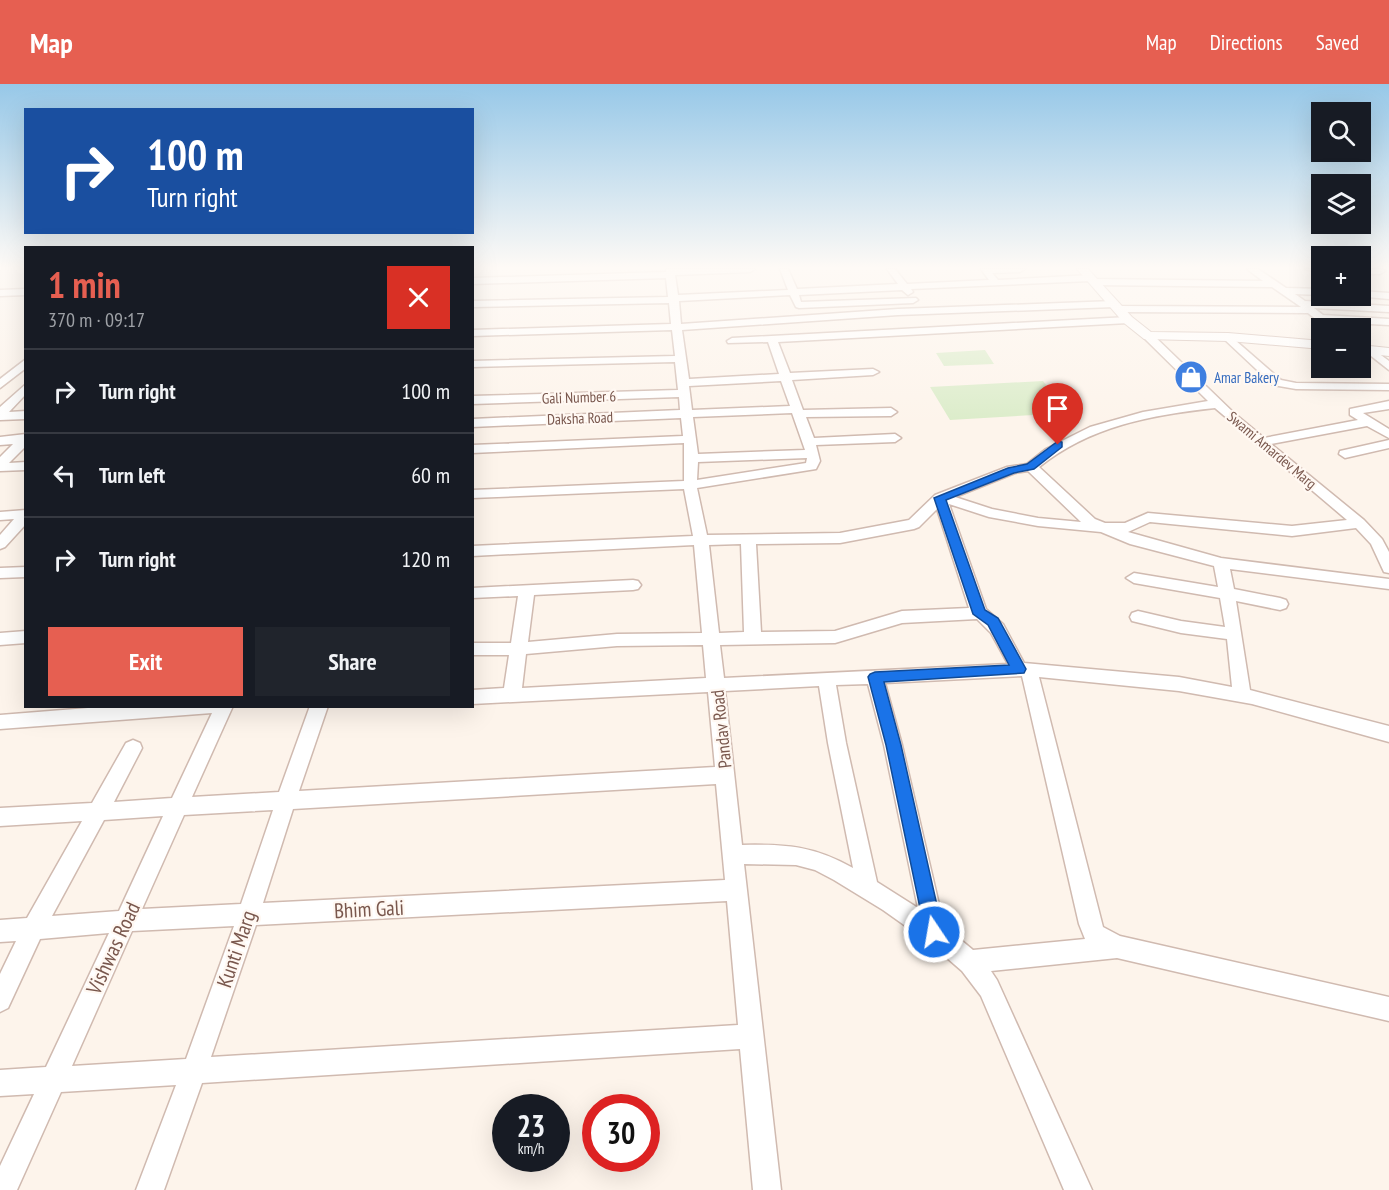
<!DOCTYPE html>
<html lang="en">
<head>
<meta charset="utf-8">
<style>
  body { margin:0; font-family:"PT Sans Narrow",sans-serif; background:#20242c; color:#f1f3f6; height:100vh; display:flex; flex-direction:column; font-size:22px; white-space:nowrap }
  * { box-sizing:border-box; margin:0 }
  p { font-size:20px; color:#9ea1a6 }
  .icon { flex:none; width:33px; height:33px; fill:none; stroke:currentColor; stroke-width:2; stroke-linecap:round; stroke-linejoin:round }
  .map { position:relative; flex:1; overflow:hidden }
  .sheet { position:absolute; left:24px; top:162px; width:450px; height:462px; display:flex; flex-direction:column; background:#171b24; border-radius:0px; box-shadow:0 6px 24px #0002 }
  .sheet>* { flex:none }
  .guide { position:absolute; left:24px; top:24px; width:450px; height:126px; border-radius:0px; box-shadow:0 6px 24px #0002; background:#1a4fa0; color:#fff; overflow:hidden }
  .fabs { position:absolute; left:1311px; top:18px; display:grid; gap:12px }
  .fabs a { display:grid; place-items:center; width:60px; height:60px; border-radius:0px; background:#171b24; box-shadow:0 6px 24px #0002; font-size:30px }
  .speed { position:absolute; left:492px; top:1010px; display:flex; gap:12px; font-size:30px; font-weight:700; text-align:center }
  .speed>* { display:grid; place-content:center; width:78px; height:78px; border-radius:50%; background:#171b24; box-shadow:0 6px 24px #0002; line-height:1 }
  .speed small { font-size:15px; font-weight:400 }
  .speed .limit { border:9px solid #d22; background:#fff; color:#111 }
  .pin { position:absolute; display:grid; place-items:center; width:51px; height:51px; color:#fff; margin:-62px -26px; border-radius:50% 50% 50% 0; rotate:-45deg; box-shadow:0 0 6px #0007 }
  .pin .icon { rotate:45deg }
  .me { position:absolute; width:66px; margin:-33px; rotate:348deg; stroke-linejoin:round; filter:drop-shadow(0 0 4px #0008) }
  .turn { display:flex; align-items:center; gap:21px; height:126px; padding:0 24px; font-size:27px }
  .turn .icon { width:78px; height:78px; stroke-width:2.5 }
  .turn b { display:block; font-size:42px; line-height:51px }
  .round { display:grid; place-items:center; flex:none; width:63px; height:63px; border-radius:0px; background:#20242c }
  .summary { display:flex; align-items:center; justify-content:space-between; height:102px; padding:0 24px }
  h1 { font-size:36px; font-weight:600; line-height:45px; color:#e65f51 }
  .primary-button { display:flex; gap:12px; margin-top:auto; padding:12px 24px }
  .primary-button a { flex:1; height:69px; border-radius:0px; background:#e65f51; color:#fff; font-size:24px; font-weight:600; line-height:69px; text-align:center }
  .primary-button a+a { background:#20242c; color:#f1f3f6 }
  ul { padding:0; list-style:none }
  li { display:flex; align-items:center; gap:18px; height:84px; padding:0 24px; border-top:2px solid #363941 }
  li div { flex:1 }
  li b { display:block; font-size:22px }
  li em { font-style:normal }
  header { display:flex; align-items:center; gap:36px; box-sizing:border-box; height:84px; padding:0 30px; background:#e65f51; color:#fff }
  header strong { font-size:28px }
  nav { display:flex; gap:33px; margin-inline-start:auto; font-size:21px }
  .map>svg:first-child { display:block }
</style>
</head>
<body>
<header>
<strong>Map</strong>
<nav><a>Map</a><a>Directions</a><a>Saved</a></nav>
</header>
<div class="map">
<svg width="1389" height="1106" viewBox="0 0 1389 1106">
  <rect width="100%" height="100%" fill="#fdf4eb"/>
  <path fill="#dbecc9" d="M 985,266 L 994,280 L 944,282 L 936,269 Z
    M 1043,297 L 1068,329 L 950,336 L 930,303 Z"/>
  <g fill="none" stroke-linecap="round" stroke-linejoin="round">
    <g stroke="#d0bab0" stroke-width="3">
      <path id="minor" d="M 666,185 L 755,185 L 750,188 L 675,191 L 678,211 L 788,206 L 780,185 L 788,185 L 797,205 L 898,200 L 887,185 L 895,185 L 907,200 L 989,196 L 981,185 L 1025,185 L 1020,188 L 992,189 L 998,196 L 1091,191 L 1094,192 L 1095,195 L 1263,197 L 1247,185 L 1258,185 L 1286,204 L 1322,205 L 1322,211 L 1295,210 L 1305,217 L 1389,222 L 1389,228 L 1314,224 L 1323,231 L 1389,235 L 1389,241 L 1332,238 L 1338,244 L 1327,244 L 1308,229 L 1118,228 L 1113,225 L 1118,222 L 1301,223 L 1272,203 L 1094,201 L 1090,197 L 911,205 L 913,208 L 908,211 L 902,206 L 799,211 L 801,218 L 916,214 L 918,216 L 913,219 L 799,224 L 796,223 L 790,211 L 679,217 L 681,240 L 898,225 L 1114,217 L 1119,220 L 1114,223 L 898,231 L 682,246 L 689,295 L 779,290 L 768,258 L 728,259 L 727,257 L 732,254 L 1128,233 L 1133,236 L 1128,239 L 778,258 L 790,289 L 873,285 L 879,288 L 873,291 L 792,296 L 803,326 L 891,324 L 897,328 L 891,332 L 806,333 L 814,354 L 895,350 L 901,354 L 895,358 L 816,361 L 820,377 L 816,385 L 697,404 L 707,451 L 840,449 L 909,436 L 935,411 L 1007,383 L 1027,380 L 1046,365 L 1090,343 L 1143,328 L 1208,317 L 1144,254 L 1144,250 L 1152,250 L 1235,330 L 1264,354 L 1358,336 L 1350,331 L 1350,325 L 1389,317 L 1389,325 L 1363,329 L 1389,345 L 1389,354 L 1367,342 L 1271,360 L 1364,436 L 1382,455 L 1389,468 L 1389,489 L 1384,488 L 1371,460 L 1356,444 L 1292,452 L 1150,438 L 1128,448 L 1221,474 L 1389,495 L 1389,505 L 1230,485 L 1234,505 L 1280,514 L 1286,516 L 1288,520 L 1286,524 L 1280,526 L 1236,517 L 1250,606 L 1389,642 L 1389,658 L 1252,620 L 1179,607 L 1039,593 L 1103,843 L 1120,852 L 1389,913 L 1389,937 L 1117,874 L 991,887 L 997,896 L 1092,1106 L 1064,1106 L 981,912 L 962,887 L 931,860 L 883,826 L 834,796 L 815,786 L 796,781 L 744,780 L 781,1106 L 753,1106 L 740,965 L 202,999 L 164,1106 L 136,1106 L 176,1001 L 61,1008 L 17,1106 L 0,1106 L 0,1082 L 34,1010 L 0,1012 L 0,986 L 46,983 L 109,849 L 40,855 L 8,924 L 0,928 L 0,890 L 16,857 L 0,858 L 0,836 L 27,834 L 82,737 L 0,742 L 0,724 L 92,719 L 126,659 L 133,656 L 140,659 L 142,664 L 114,718 L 172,714 L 212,629 L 0,645 L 0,631 L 113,622 L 233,622 L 192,713 L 279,708 L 310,622 L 328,622 L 299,707 L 715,683 L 708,608 L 472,620 L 472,606 L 504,604 L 509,571 L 472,571 L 472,559 L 511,559 L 518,512 L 472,514 L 472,504 L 633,496 L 638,497 L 641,501 L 638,505 L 633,506 L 534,511 L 528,558 L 617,550 L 702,549 L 694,461 L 472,472 L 472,462 L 693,452 L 684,405 L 472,414 L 472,406 L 684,397 L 684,359 L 472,369 L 472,361 L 683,352 L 681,334 L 472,343 L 472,335 L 680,326 L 679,313 L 472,320 L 472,312 L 678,306 L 675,278 L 472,283 L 472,277 L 675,272 L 672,246 L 472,252 L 472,246 L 671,240 L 669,219 L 472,223 L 472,217 L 668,213 L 666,194 L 472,200 L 472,194 L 666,188 ZM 781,297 L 790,322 L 692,326 L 689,302 ZM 1215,324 L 1347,436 L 1292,442 L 1148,429 L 1125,439 L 1105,439 L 1095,435 L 1039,383 C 1090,342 1151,331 1215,324 ZM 792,329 L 805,366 L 698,370 L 693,333 ZM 807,374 L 806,379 L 697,396 L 698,378 ZM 1028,387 L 1081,438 L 1038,434 L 992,425 L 955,413 L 1015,389 ZM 949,420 L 989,433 L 1038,442 L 1101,448 L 1130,460 L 1214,482 L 1218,503 L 1134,489 L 1126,494 L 1134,499 L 1220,514 L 1225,543 L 1181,537 L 1138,527 L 1132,529 L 1130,533 L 1132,537 L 1181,549 L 1227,555 L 1232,603 L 1179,593 L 1024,579 L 1003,540 L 986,525 ZM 937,425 L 969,524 L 902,527 L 835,547 L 761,548 L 756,460 L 840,459 L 914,445 L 919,443 ZM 741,460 L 744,548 L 719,549 L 709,461 ZM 977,535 L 991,549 L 1008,580 L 724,594 L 720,561 L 835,559 L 902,539 ZM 703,561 L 706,594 L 522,604 L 526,570 L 617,562 ZM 1022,592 L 1079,840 L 1085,855 L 973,866 L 944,842 L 902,661 L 885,599 ZM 868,600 L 884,661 L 918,824 L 877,798 L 846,659 L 836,601 ZM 819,602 L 828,659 L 853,784 C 814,762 786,760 742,761 L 725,607 ZM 716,700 L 725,796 L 263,819 L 293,725 ZM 273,726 L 241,820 L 142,825 L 184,731 ZM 163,732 L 119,827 L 52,832 L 104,736 ZM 727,817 L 738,941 L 211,973 L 256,841 ZM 234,842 L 186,975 L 72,982 L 132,847 Z
        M 1305,185 L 1322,185 L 1322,189 Z
        M 1360,185 L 1382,185 L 1385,187 L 1380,190 L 1360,190 Z
        M 26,205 L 26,211 L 0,212 L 0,206 Z
        M 1360,207 L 1389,209 L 1389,215 L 1357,212 L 1360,212 Z
        M 1228,250 L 1281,296 L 1296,299 L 1389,300 L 1389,306 L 1296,305 L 1273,301 L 1224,255 L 1223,253 Z
        M 1370,263 L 1389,277 L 1389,286 L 1366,268 L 1366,264 Z
        M 26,275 L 26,284 L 0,304 L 0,295 Z
        M 26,300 L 26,310 L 9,328 L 26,327 L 26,335 L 0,336 L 0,323 Z
        M 26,350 L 26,362 L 9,379 L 26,378 L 26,386 L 0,387 L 0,373 L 13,360 L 0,361 L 0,353 Z
        M 1389,356 L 1389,364 L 1345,374 L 1339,370 L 1340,367 Z
        M 26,426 L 26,440 L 5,463 L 0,465 L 0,451 L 14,435 L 0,436 L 0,428 Z
        M 26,483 L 26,493 L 0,494 L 0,484 Z
        M 26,547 L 26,559 L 0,561 L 0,549 Z"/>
    </g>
    <g stroke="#d0bab0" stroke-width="2">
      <path id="tertiary" d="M 1077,185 L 1088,185 L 1132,233 L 1151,248 L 1228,249 L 1322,257 L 1322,265 L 1228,257 L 1144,255 L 1124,239 Z
        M 1360,261 L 1389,264 L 1389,272 L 1360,269 Z"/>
    </g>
    <use href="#minor" fill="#fff" fill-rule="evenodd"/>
    <use href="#tertiary" fill="#fff" fill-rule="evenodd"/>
  </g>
  <linearGradient id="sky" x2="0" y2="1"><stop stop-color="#97c8e8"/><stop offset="0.54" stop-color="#fefaf6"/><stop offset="1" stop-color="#fefaf6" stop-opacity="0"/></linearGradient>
  <rect width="1389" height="340" fill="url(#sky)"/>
  <path fill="#1a73e8" stroke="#114b97" stroke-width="1.5" d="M 1058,357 L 1062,358 L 1062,363 L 1034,385 L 1014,389 L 946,416 L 985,526 L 998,534 L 1026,585 L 1024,589 L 884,598 L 901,661 L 943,848 L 941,855 L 934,857 L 928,855 L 925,848 L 886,661 L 868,593 L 870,590 L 875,588 L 1009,581 L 988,541 L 973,530 L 934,414 L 1008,384 L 1027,380 Z"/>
  <defs>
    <g id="shop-disc" transform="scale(1.725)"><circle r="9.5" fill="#3f7fe0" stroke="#fff8f2"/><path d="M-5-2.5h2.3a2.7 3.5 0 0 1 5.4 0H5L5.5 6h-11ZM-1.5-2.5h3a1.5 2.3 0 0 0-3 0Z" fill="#fff"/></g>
  </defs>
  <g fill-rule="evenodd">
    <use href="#shop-disc" x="1191" y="293"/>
  </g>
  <g text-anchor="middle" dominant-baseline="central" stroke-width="4.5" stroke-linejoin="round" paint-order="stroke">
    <g font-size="15" fill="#366cbe" stroke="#fff8f2" text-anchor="start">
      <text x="1214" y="293">Amar Bakery</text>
    </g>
    <g font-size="15" fill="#79574d" stroke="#fff8f2">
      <text transform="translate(579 313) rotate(-2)">Gali Number 6</text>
      <text transform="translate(580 334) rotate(-2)">Daksha Road</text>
      <text transform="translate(1272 366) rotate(40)">Swami Amardev Marg</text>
    </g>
    <g font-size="18" fill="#79574d" stroke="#fff8f2">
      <text transform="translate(721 645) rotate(-96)">Pandav Road</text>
    </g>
    <g font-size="21" fill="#79574d" stroke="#fff8f2">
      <text transform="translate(369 825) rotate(-3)">Bhim Gali</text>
      <text transform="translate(113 864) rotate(-65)">Vishwas Road</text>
      <text transform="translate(236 865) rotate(-71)">Kunti Marg</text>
    </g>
  </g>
</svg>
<div class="fabs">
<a><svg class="icon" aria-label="search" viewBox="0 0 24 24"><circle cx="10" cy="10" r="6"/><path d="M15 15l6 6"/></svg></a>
<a><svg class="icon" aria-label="layers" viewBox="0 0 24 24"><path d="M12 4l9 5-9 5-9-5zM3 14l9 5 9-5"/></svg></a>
<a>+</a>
<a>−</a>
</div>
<div class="speed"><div>23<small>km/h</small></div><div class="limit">30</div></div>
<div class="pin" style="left:1058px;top:361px;background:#d93025"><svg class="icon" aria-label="arrive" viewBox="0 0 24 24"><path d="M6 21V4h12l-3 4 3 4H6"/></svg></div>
<svg class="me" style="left:934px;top:848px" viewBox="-20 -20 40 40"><circle r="17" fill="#1a73e8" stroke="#fff" stroke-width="3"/><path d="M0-11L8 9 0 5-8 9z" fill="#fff"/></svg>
<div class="guide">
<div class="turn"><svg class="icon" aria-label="right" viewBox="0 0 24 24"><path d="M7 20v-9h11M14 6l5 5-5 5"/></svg><div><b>100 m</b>Turn right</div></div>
</div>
<section class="sheet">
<div class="summary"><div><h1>1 min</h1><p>370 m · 09:17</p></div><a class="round" style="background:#d93025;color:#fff"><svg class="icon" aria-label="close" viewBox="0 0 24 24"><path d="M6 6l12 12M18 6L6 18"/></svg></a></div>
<ul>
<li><svg class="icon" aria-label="right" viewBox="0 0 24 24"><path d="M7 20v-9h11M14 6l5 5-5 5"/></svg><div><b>Turn right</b></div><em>100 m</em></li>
<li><svg class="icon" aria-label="left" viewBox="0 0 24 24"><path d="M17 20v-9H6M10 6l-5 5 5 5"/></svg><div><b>Turn left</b></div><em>60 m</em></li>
<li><svg class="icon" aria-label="right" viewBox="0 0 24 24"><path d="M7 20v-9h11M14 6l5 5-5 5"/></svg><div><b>Turn right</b></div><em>120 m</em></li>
</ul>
<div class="primary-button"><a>Exit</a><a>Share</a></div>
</section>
</div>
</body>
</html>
